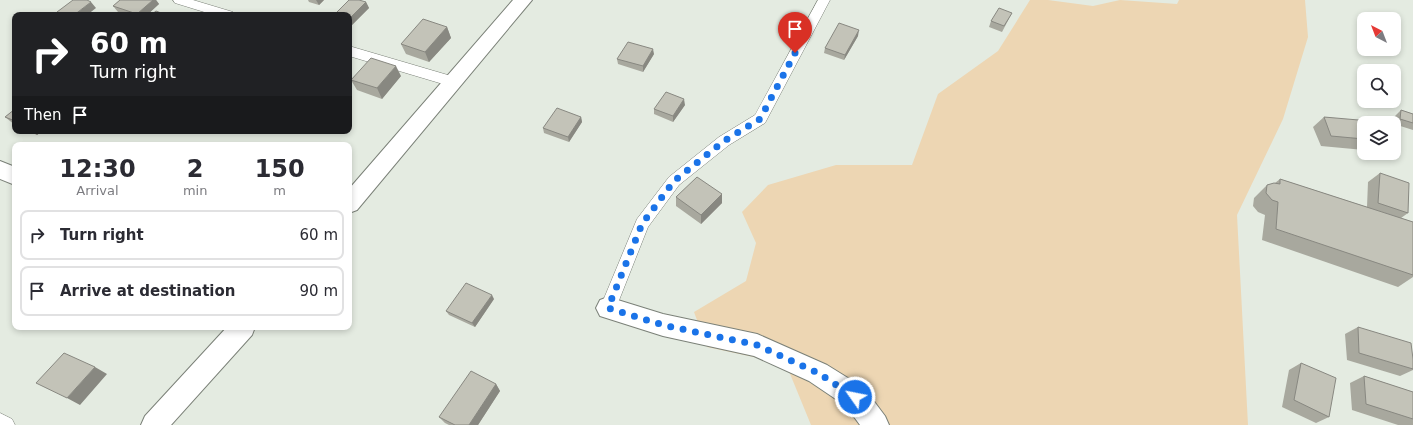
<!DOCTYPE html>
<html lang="en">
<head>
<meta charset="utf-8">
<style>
  body { margin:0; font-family:"DejaVu Sans",sans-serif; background:#f7f7f7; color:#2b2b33; height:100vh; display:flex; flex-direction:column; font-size:15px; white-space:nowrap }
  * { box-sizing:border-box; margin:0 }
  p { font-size:13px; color:#7c7c81 }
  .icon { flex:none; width:22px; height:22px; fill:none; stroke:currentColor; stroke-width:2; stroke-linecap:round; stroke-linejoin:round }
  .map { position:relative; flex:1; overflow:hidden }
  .drawer { position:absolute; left:12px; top:142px; width:340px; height:188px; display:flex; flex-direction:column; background:#fff; border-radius:8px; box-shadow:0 2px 6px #0003 }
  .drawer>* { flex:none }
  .hud { position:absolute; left:12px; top:12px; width:340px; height:122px; border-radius:8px; box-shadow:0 2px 6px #0003; background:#202124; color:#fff; overflow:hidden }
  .needle { width:26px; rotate:318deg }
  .buttons { position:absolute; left:1357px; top:12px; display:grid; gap:8px }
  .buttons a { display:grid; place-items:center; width:44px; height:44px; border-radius:8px; background:#fff; box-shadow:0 2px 6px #0003; font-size:20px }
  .pin { position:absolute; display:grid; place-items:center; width:34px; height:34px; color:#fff; margin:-41px -17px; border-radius:50% 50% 50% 0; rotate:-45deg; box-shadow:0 0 4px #0007 }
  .pin .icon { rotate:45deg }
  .me { position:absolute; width:44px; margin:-22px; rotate:303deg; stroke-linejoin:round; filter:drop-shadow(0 0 3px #0008) }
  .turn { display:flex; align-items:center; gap:14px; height:84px; padding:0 12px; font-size:18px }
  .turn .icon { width:52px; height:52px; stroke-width:2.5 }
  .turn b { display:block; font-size:28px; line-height:34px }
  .then { display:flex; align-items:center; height:38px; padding:0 12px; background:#0003; gap:8px; font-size:15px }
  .eta { display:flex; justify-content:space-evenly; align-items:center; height:68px; text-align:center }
  .eta b { font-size:24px; font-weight:600; line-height:28px }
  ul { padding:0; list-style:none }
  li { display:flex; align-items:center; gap:12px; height:50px; margin:0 8px 6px; padding:0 4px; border:2px solid #e1e1e2; border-radius:8px }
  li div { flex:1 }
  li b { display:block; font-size:15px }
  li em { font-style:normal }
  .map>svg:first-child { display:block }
</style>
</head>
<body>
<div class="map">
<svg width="1413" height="425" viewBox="0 0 1413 425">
  <rect width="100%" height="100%" fill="#e4ebe1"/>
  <path fill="#edd6b3" d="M 1030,0 L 1048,0 L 1093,6 L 1120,0 L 1177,4 L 1179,0 L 1305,0 L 1308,37 L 1283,119 L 1237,215 L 1248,425 L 811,425 L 786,364 L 707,347 L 694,312 L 746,281 L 756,243 L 742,212 L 768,185 L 836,165 L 912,165 L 938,94 L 998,51 Z"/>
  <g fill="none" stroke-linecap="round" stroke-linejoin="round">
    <g stroke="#7b8178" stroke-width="1">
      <path id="service" d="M 173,0 L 193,0 L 233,12 L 235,15 L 214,15 L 175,3 Z
        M 818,0 L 830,0 L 765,123 L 729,145 L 679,185 L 648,227 L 614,313 L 608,315 L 602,313 L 600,308 L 637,219 L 669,177 L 719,137 L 755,115 Z
        M 349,46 L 458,78 L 460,82 L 458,86 L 453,87 L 349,56 Z
        M 0,413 L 12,419 L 15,425 L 0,425 Z"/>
    </g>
    <g stroke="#7b8178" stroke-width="2">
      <path id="minor" d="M 513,0 L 532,0 L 357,210 L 349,213 L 349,189 Z
        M 0,161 L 15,167 L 15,185 L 0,179 Z
        M 608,297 L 663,314 L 757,334 L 827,365 L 864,388 L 885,416 L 889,425 L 860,425 L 846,406 L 809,381 L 754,356 L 663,336 L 600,316 L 596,308 L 600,300 Z
        M 227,327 L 255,327 L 252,335 L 171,425 L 141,425 L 145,416 Z"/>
    </g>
    <use href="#service" fill="#fff" fill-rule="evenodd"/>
    <use href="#minor" fill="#fff" fill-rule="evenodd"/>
  </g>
  <path fill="#a8a89e" d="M 120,0 L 156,0 L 159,4 L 147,15 L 126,15 L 118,12 L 113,6 Z
    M 308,0 L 324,0 L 319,5 L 309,2 Z
    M 366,2 L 369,8 L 352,25 L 349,24 L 349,15 L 335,15 L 335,14 Z
    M 1012,13 L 1002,32 L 989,27 L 991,21 Z
    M 447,27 L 451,38 L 429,62 L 406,54 L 401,44 Z
    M 858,36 L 844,60 L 824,53 L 825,48 Z
    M 654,54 L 643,72 L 618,64 L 617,59 Z
    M 401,76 L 382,99 L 357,90 L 351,80 Z
    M 685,105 L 673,122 L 654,114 L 654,109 Z
    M 15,109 L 15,125 L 5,117 Z
    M 1401,110 L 1413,114 L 1413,130 L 1394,124 L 1395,116 Z
    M 581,117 L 582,122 L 569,142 L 544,133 L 543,128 Z
    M 1324,117 L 1364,123 L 1364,150 L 1321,146 L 1313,127 Z
    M 28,131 L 42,131 L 37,135 Z
    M 1380,173 L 1408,213 L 1401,218 L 1413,222 L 1413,277 L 1398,287 L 1262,240 L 1265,215 L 1258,212 L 1253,206 L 1254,198 L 1267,185 L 1275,183 L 1280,179 L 1367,207 L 1368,182 Z
    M 722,194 L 722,203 L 701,224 L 676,206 L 676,197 Z
    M 494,299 L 475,327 L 449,315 L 446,311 Z
    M 1358,327 L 1413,359 L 1413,370 L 1400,376 L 1347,360 L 1345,334 Z
    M 1301,363 L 1329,417 L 1316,423 L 1282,407 L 1289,370 Z
    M 1364,376 L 1413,392 L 1413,425 L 1398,425 L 1352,410 L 1350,383 Z
    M 496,384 L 500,391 L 478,425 L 449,425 L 445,423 L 439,417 Z"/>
  <path fill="#888881" d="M 153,0 L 156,0 L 159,4 L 147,15 L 137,15 L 137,14 Z
    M 316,0 L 324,0 L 319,5 Z
    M 91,2 L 96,8 L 87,15 L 74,15 Z
    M 366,2 L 369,8 L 352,25 L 349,19 Z
    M 447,27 L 451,38 L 429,62 L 425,52 Z
    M 859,30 L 858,36 L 844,60 L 845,55 Z
    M 653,49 L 654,54 L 643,72 L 643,66 Z
    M 396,66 L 401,76 L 382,99 L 377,88 Z
    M 684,99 L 685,105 L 673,122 L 673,116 Z
    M 581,117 L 582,122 L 569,142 L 568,137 Z
    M 33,131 L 42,131 L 37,135 Z
    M 722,194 L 722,203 L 701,224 L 701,215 Z
    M 492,295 L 494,299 L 475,327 L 472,323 Z
    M 95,367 L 107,374 L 80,405 L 67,398 Z
    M 496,384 L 500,391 L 478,425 L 469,425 Z"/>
  <path fill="#c3c3b8" stroke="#888881" d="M 73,0 L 87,0 L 91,2 L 74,15 L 64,15 L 57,12 Z
    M 120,0 L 153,0 L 137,14 L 113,6 Z
    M 349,0 L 359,0 L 366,2 L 349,19 L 349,15 L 337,15 L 335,14 Z
    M 999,8 L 1012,13 L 1004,26 L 991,21 Z
    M 156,11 L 166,15 L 151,15 Z
    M 423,19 L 447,27 L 425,52 L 401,44 Z
    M 839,23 L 859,30 L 845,55 L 825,48 Z
    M 628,42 L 653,49 L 643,66 L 617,59 Z
    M 371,58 L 396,66 L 377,88 L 351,80 Z
    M 666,92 L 684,99 L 673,116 L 654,109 Z
    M 557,108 L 581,117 L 568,137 L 543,128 Z
    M 15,109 L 15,121 L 5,117 Z
    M 1401,110 L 1413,114 L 1413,123 L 1400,119 Z
    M 1324,117 L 1370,121 L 1371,123 L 1364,123 L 1364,139 L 1331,136 Z
    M 1380,173 L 1409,183 L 1408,213 L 1378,203 Z
    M 697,177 L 722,194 L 701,215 L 676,197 Z
    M 1280,179 L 1413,222 L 1413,275 L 1276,229 L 1278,202 L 1272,200 L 1266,193 L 1267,185 L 1274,183 L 1280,184 Z
    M 466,283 L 492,295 L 472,323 L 446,311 Z
    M 1358,327 L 1411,343 L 1413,359 L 1413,369 L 1359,353 Z
    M 64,353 L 95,367 L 67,398 L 36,383 Z
    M 1301,363 L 1336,378 L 1329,417 L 1294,400 Z
    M 471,371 L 496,384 L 469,425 L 455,425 L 439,417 Z
    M 1364,376 L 1413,392 L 1413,419 L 1366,404 Z"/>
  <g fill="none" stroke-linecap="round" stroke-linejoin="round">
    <path stroke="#1a73e8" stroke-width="7" stroke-dasharray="0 12.6" d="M 795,53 L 760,119 L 724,141 L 674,181 L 642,224 L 608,308 L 663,325 L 757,345 L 818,373 L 855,397"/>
  </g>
</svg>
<div class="buttons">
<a><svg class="needle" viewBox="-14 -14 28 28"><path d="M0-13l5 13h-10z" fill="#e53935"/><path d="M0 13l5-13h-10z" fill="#7c7c81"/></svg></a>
<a><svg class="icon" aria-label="search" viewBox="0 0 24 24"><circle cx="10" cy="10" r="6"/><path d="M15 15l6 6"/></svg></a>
<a><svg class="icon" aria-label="layers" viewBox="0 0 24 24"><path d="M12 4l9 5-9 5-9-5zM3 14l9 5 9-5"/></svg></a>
</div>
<div class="pin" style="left:795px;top:53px;background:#d93025"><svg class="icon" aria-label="arrive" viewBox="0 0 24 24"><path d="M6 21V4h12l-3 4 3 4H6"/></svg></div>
<svg class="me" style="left:855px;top:397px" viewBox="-20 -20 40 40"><circle r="17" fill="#1a73e8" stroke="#fff" stroke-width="3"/><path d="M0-11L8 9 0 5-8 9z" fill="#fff"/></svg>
<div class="hud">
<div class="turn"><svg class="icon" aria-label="right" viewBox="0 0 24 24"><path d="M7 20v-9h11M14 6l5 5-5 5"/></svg><div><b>60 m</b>Turn right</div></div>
<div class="then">Then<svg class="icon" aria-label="arrive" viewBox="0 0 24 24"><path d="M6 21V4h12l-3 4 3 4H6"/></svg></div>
</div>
<section class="drawer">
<div class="eta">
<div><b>12:30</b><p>Arrival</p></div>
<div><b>2</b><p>min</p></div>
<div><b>150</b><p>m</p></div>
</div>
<ul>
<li><svg class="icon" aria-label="right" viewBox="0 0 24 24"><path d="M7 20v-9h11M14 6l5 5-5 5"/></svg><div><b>Turn right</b></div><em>60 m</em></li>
<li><svg class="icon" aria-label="arrive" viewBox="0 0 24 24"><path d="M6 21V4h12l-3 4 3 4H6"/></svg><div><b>Arrive at destination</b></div><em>90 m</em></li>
</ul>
</section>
</div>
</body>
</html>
